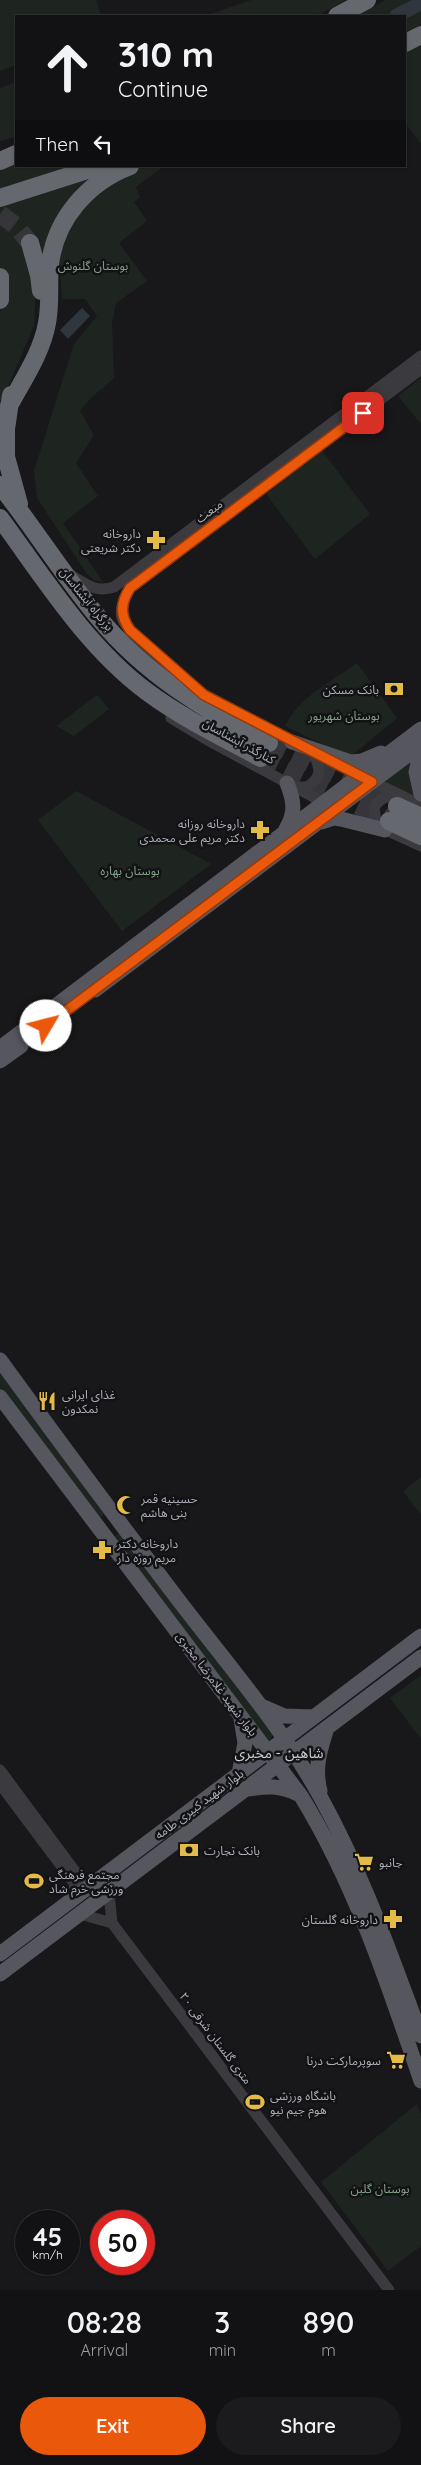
<!DOCTYPE html>
<html lang="en">
<head>
<meta charset="utf-8">
<style>
  body { margin:0; font-family:Quicksand,"Noto Sans Arabic",sans-serif; background:#1b1b1d; color:#f1f3f6; height:100vh; display:flex; flex-direction:column; font-size:19px; white-space:nowrap }
  * { box-sizing:border-box; margin:0 }
  p { font-size:16px; color:#9c9ea0 }
  .icon { flex:none; width:28px; height:28px; fill:none; stroke:currentColor; stroke-width:2; stroke-linecap:round; stroke-linejoin:round }
  .map { position:relative; height:2290px; overflow:hidden }
  .sheet { display:flex; flex-direction:column; background:#121214; flex:1 }
  .sheet>* { flex:none }
  .top-card { position:absolute; left:15px; top:15px; width:391px; height:152px; border-radius:0px; box-shadow:0 1px 4px #0004,0 0 0 1px #313234; background:#121214; color:#f1f3f6; overflow:hidden }
  .speed { position:absolute; left:15px; top:2210px; display:flex; gap:10px; font-size:25px; font-weight:700; text-align:center }
  .speed>* { display:grid; place-content:center; width:65px; height:65px; border-radius:50%; background:#121214; box-shadow:0 1px 4px #0004,0 0 0 1px #313234; line-height:1 }
  .speed small { font-size:12px; font-weight:400 }
  .speed .limit { border:8px solid #d22; background:#fff; color:#111 }
  .pin { position:absolute; display:grid; place-items:center; width:42px; height:42px; color:#fff; margin:-21px; border-radius:10px; box-shadow:0 2px 8px #0006 }
  .me { position:absolute; width:55px; margin:-28px; rotate:53deg; stroke-linejoin:round; filter:drop-shadow(0 0 4px #0008) }
  .turn { display:flex; align-items:center; gap:18px; height:105px; padding:0 20px; font-size:22px }
  .turn .icon { width:65px; height:65px; stroke-width:2.5 }
  .turn b { display:block; font-size:35px; line-height:42px }
  .then { display:flex; align-items:center; height:48px; padding:0 20px; background:#0003; gap:10px; font-size:19px }
  .eta { display:flex; justify-content:space-evenly; align-items:center; height:85px; text-align:center }
  .eta b { font-size:30px; font-weight:600; line-height:35px }
  .cta { display:flex; gap:10px; margin-top:auto; padding:10px 20px }
  .cta a { flex:1; height:58px; border-radius:30px; background:#ea580c; color:#fff; font-size:20px; font-weight:600; line-height:58px; text-align:center }
  .cta a+a { background:#1b1b1d; color:#f1f3f6 }
  .map>svg:first-child { display:block }
</style>
</head>
<body>
<div class="map">
<svg width="421" height="2290" viewBox="0 0 421 2290">
  <rect width="100%" height="100%" fill="#18181a"/>
  <path fill="#1e2520" d="M 0,0 L 96,0 L 101,16 L 16,16 L 16,65 L 0,71 Z
    M 251,0 L 347,0 L 316,16 L 205,16 Z
    M 386,0 L 421,0 L 421,24 L 405,32 L 405,16 L 356,16 Z
    M 421,43 L 421,144 L 405,123 L 405,51 Z
    M 16,82 L 16,137 L 0,141 L 0,88 Z
    M 16,162 L 16,166 L 80,166 L 0,191 L 0,168 Z
    M 119,166 L 74,200 L 37,338 L 44,307 L 36,288 L 34,326 L 7,389 L 0,434 L 0,312 L 3,301 L 0,267 L 0,204 Z
    M 145,166 L 164,166 L 136,187 L 140,198 L 134,202 L 147,221 L 119,243 L 147,281 L 116,303 L 112,323 L 114,378 L 91,398 L 80,411 L 94,435 L 76,463 L 98,496 L 63,523 L 103,582 L 94,580 L 87,574 L 37,498 L 34,471 L 74,344 L 97,316 L 85,299 L 62,299 L 59,253 L 71,225 L 88,199 L 131,171 Z
    M 421,378 L 421,424 L 398,396 Z
    M 322,451 L 370,514 L 315,559 L 266,494 Z
    M 357,663 L 397,718 L 354,754 L 345,755 L 285,726 C 299,697 331,682 357,663 Z
    M 97,695 L 109,709 L 74,736 L 56,726 Z
    M 415,755 L 421,801 L 382,780 Z
    M 76,791 L 211,864 L 122,931 L 38,820 Z
    M 0,1368 L 104,1514 L 101,1517 L 98,1517 L 0,1391 Z
    M 421,1477 L 421,1515 L 403,1491 Z
    M 118,1534 L 121,1534 L 271,1731 L 273,1735 L 269,1742 L 114,1537 Z
    M 421,1675 L 421,1739 L 390,1698 Z
    M 417,2104 L 421,2115 L 421,2246 L 388,2271 L 321,2182 Z"/>
  <path fill="#2f363d" d="M 82,308 L 90,316 L 68,339 L 60,330 Z"/>
  <g fill="none" stroke-linecap="round" stroke-linejoin="round">
    <path stroke="#2f363d" stroke-width="14" d="M 396,16 L 421,3"/>
    <path stroke="#36363a" stroke-width="18" stroke-dasharray="18 9" stroke-linecap="butt" d="M 0,214 L 16,226 L 30,243
      M 269,743 L 397,806
      M 261,758 L 389,821"/>
    <path stroke="#3a3a3f" stroke-width="11" d="M 69,574 C 86,584 95,593 114,587 L 421,356
      M 198,691 L 298,745
      M 204,695 C 187,680 128,636 122,618 C 119,607 125,596 130,588 L 421,369
      M 171,718 L 211,742 L 330,806
      M 326,759 L 421,805
      M 295,787 L 307,787 C 323,777 321,766 311,751
      M 379,827 L 421,846
      M 387,829 L 376,821 L 374,808 C 379,798 387,795 398,796
      M 0,1770 L 80,1878 L 93,1884
      M 0,1784 L 74,1883 L 76,1897
      M 109,1893 L 112,1923 L 389,2290
      M 80,1914 L 112,1923"/>
    <path stroke="#56575e" stroke-width="15" d="M 292,742 L 351,762 L 362,761 L 381,753
      M 421,752 L 416,772 L 421,794
      M 322,822 L 334,818 L 341,819 L 385,830
      M 286,829 C 296,812 294,801 287,783
      M 95,990 L 421,745
      M 0,1048 L 421,729
      M 0,1061 L 21,1046
      M 0,1360 C 59,1441 119,1522 180,1602 C 229,1666 283,1728 321,1798 C 363,1874 391,1956 421,2036
      M 0,1397 L 301,1796 C 355,1884 388,1984 421,2081
      M 261,1706 L 284,1716 L 314,1717
      M 239,1774 L 245,1743 L 241,1719
      M 248,1789 C 268,1786 280,1785 298,1794
      M 320,1791 C 314,1768 320,1750 327,1728
      M 0,1954 L 421,1636
      M 0,1974 L 421,1657"/>
    <path stroke="#66686f" stroke-width="18" d="M 337,16 L 367,0
      M 405,43 L 421,35
      M 0,161 L 16,154
      M 0,198 L 100,166
      M 30,243 L 39,275 L 41,291
      M 0,277 L 0,300
      M 11,395 L 6,429 L 6,457 L 19,504
      M 9,406 C 23,380 42,352 47,323 C 51,303 48,284 50,265 C 55,219 88,182 130,166
      M 0,485 C 34,528 63,575 98,617 C 144,673 205,711 269,743
      M 0,518 C 44,578 86,646 146,691 C 182,718 222,737 261,758
      M 397,806 L 421,817
      M 389,821 L 421,836"/>
  </g>
  <g fill="none" stroke-linecap="round" stroke-linejoin="round">
    <g stroke="#983908" stroke-width="12">
      <path id="route" d="M 46,1026 L 372,782 L 204,695 L 130,630 C 120,615 120,604 130,588 L 363,413"/>
    </g>
    <use href="#route" stroke="#ea580c" stroke-width="9"/>
  </g>
  <defs>
    <g id="pharmacy-bare" transform="scale(1.5)"><path d="M-2-6h4v4h4v4h-4v4h-4v-4h-4v-4h4Z" fill="#e4bb46" stroke="#131315" stroke-width="2.5" paint-order="stroke"/></g>
    <g id="bank-bare" transform="scale(1.5)"><path d="M-6-4H6V4H-6ZM0-2.3a2.3 2.3 0 1 0 0 4.6a2.3 2.3 0 1 0 0-4.6Z" fill="#e4bb46" stroke="#131315" stroke-width="2.5" paint-order="stroke"/></g>
    <g id="restaurant-bare" transform="scale(1.5)"><path d="M-5-6h1v4h1v-4h1v4h1v-4h1v5L-1.5 .5V6h-2V.5L-5-1ZM5-6V6H3V1.5H1.5Q1.5-4 5-6Z" fill="#e4bb46" stroke="#131315" stroke-width="2.5" paint-order="stroke"/></g>
    <g id="mosque-bare" transform="scale(1.5)"><path d="M3.5-4.9A6 6 0 1 0 3.5 4.9A5 5 0 1 1 3.5-4.9Z" fill="#e4bb46" stroke="#131315" stroke-width="2.5" paint-order="stroke"/></g>
    <g id="supermarket-bare" transform="scale(1.5)"><path d="M-6-5.5h2.5l.6 2H6L4.5 2H-2.5L-4.4-4H-6ZM-1.5 3.2a1.3 1.3 0 1 0 .1 0ZM3 3.2a1.3 1.3 0 1 0 .1 0Z" fill="#e4bb46" stroke="#131315" stroke-width="2.5" paint-order="stroke"/></g>
    <g id="stadium-bare" transform="scale(1.5)"><path d="M0-5a6.5 5 0 1 0 0 10a6.5 5 0 1 0 0-10ZM-3.5-1.8h7v3.6h-7Z" fill="#e4bb46" stroke="#131315" stroke-width="2.5" paint-order="stroke"/></g>
  </defs>
  <g fill-rule="evenodd">
    <use href="#pharmacy-bare" x="156" y="540"/>
    <use href="#bank-bare" x="394" y="689"/>
    <use href="#pharmacy-bare" x="260" y="830"/>
    <use href="#restaurant-bare" x="47" y="1401"/>
    <use href="#mosque-bare" x="126" y="1505"/>
    <use href="#pharmacy-bare" x="102" y="1550"/>
    <use href="#bank-bare" x="189" y="1850"/>
    <use href="#supermarket-bare" x="364" y="1862"/>
    <use href="#stadium-bare" x="34" y="1881"/>
    <use href="#pharmacy-bare" x="393" y="1919"/>
    <use href="#supermarket-bare" x="396" y="2060"/>
    <use href="#stadium-bare" x="255" y="2102"/>
  </g>
  <g text-anchor="middle" dominant-baseline="central" stroke-width="5" stroke-linejoin="round" paint-order="stroke">
    <g font-size="12" fill="#84a288" stroke="#131315">
      <text x="93" y="265">بوستان گلنوش</text>
      <text x="344" y="715">بوستان شهریور</text>
      <text x="130" y="870">بوستان بهاره</text>
      <text x="380" y="2188">بوستان گلبن</text>
    </g>
    <g font-size="12" fill="#acafb9" stroke="#131315">
      <text transform="translate(209 511) rotate(-37)">مبعث</text>
      <text transform="translate(87 599) rotate(51)">بزرگراه آبشناسان</text>
      <text transform="translate(239 741) rotate(29)">کنارگذر آبشناسان</text>
      <text transform="translate(217 1684) rotate(53)">بلوار شهید غلامرضا مخبری</text>
      <text transform="translate(199 1804) rotate(-37)">بلوار شهید کبیری طامه</text>
      <text transform="translate(216 2038) rotate(53)">۲۰ متری گلستان شرقی</text>
    </g>
    <g font-size="12" fill="#acafb9" stroke="#131315" text-anchor="start">
      <text x="141" y="533" text-anchor="end">داروخانه<tspan x="141" dy="14">دکتر شریعتی</tspan></text>
      <text x="379" y="689" text-anchor="end">بانک مسکن</text>
      <text x="245" y="823" text-anchor="end">داروخانه روزانه<tspan x="245" dy="14">دکتر مریم علی محمدی</tspan></text>
      <text x="62" y="1394">غذای ایرانی<tspan x="62" dy="14">نمکدون</tspan></text>
      <text x="141" y="1498">حسینیه قمر<tspan x="141" dy="14">بنی هاشم</tspan></text>
      <text x="117" y="1543">داروخانه دکتر<tspan x="117" dy="14">مریم روزه دار</tspan></text>
      <text x="204" y="1850">بانک تجارت</text>
      <text x="379" y="1862">جانبو</text>
      <text x="49" y="1874">مجتمع فرهنگی<tspan x="49" dy="14">ورزشی خرم شاد</tspan></text>
      <text x="378" y="1919" text-anchor="end">داروخانه گلستان</text>
      <text x="381" y="2060" text-anchor="end">سوپرمارکت درنا</text>
      <text x="270" y="2095">باشگاه ورزشی<tspan x="270" dy="14">هوم جیم نیو</tspan></text>
    </g>
    <g font-size="14" fill="#ccced5" stroke="#131315">
      <text x="279" y="1753">شاهین - مخبری</text>
    </g>
  </g>
</svg>
<div class="speed"><div>45<small>km/h</small></div><div class="limit">50</div></div>
<div class="pin" style="left:363px;top:413px;background:#d93025"><svg class="icon" aria-label="arrive" viewBox="0 0 24 24"><path d="M6 21V4h12l-3 4 3 4H6"/></svg></div>
<svg class="me" style="left:46px;top:1026px" viewBox="-20 -20 40 40"><circle r="19" fill="#fff"/><path d="M0-13L10 11 0 6-10 11z" fill="#ea580c"/></svg>
<div class="top-card">
<div class="turn"><svg class="icon" aria-label="ahead" viewBox="0 0 24 24"><path d="M12 20V5M6 11l6-6 6 6"/></svg><div><b>310 m</b>Continue</div></div>
<div class="then">Then<svg class="icon" aria-label="left" viewBox="0 0 24 24"><path d="M17 20v-9H6M10 6l-5 5 5 5"/></svg></div>
</div>
</div>
<section class="sheet">
<div class="eta">
<div><b>08:28</b><p>Arrival</p></div>
<div><b>3</b><p>min</p></div>
<div><b>890</b><p>m</p></div>
</div>
<div class="cta"><a>Exit</a><a>Share</a></div>
</section>
</body>
</html>
